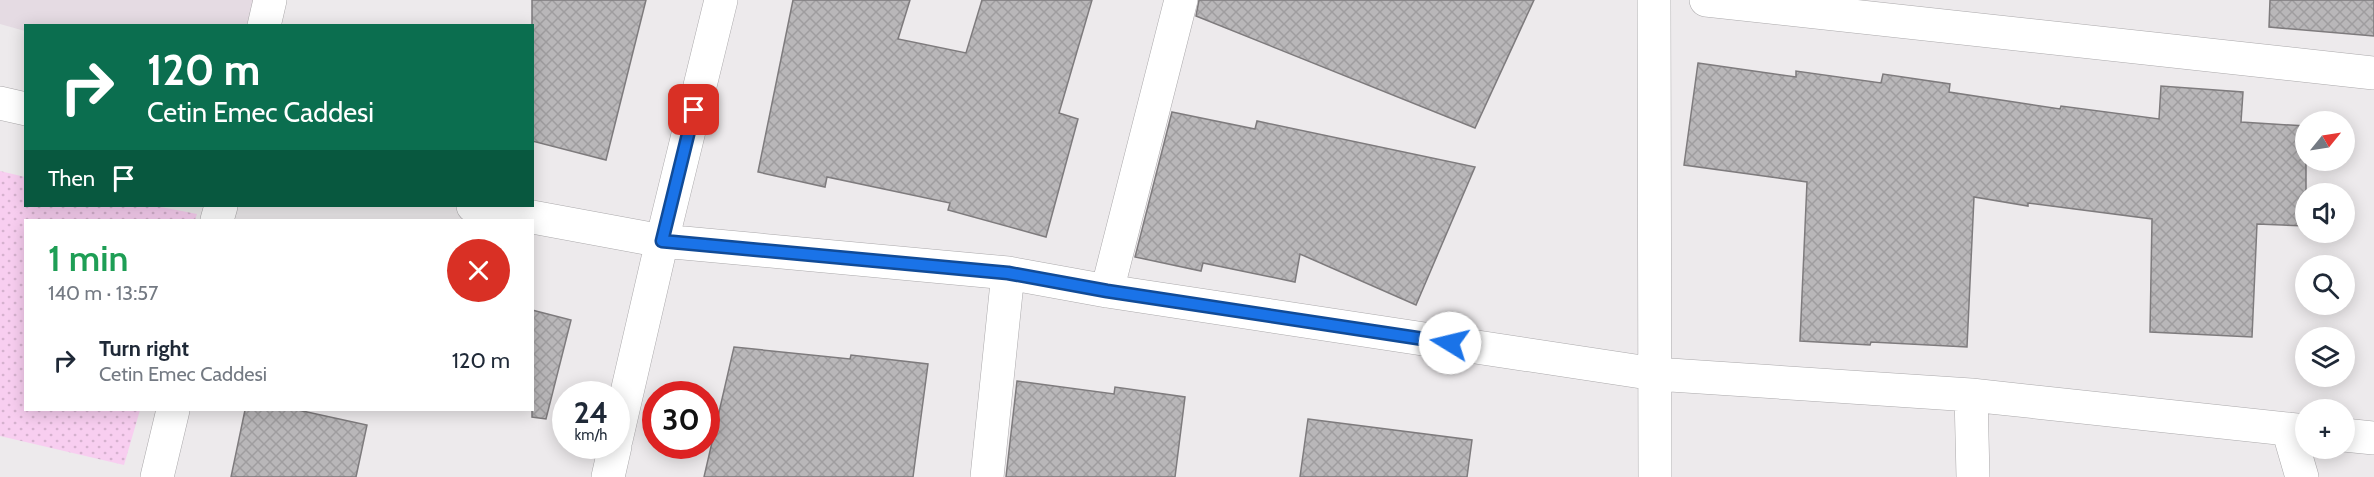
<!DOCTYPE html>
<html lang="en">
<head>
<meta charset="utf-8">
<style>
  body { margin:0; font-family:Cabin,sans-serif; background:#f2f2f3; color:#1f2937; height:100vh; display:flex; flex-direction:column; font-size:22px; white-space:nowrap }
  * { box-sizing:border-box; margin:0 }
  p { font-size:20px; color:#747a83 }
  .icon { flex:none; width:33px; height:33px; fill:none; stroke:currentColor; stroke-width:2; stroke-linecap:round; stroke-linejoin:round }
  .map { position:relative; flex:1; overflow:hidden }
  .sheet { position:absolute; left:24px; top:219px; width:510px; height:192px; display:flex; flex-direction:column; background:#fff; border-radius:0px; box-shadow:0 3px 15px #0003 }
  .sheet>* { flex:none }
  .top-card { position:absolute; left:24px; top:24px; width:510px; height:183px; border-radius:0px; box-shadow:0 3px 15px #0003; background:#0b6e4f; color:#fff; overflow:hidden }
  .needle { width:39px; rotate:60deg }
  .tools { position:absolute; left:2295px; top:111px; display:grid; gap:12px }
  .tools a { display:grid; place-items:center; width:60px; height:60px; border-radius:50%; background:#fff; box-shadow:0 3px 15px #0003; font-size:30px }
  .speed { position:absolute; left:552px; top:381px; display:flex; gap:12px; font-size:30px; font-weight:700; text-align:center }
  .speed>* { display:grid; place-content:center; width:78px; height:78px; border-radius:50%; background:#fff; box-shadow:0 3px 15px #0003; line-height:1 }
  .speed small { font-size:15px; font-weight:400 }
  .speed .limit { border:9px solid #d22; background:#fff; color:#111 }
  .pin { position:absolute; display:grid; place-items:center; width:51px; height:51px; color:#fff; margin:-26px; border-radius:12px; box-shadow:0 3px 9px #0006 }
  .me { position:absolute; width:66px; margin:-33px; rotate:279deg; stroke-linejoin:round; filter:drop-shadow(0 0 4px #0008) }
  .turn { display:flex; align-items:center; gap:21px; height:126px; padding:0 24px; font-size:27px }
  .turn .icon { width:78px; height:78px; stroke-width:2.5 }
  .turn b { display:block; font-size:42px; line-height:51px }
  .then { display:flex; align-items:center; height:57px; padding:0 24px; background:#0003; gap:12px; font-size:22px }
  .round { display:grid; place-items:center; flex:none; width:63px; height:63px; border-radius:32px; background:#f2f2f3 }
  .headline { display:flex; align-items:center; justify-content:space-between; height:102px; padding:0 24px }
  h1 { font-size:36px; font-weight:600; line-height:45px; color:#1e9e55 }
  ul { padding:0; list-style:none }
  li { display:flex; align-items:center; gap:18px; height:78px; padding:0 24px }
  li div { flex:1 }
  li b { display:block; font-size:22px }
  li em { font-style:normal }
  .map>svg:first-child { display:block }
</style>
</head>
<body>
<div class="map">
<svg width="2374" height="477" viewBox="0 0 2374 477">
  <defs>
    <pattern id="grass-dots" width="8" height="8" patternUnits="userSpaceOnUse" patternTransform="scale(1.5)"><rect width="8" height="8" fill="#f8cef0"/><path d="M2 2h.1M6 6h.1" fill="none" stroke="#d5b1ce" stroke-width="1.8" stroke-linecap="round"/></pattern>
    <pattern id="building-cross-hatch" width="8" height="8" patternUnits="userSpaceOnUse" patternTransform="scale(1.5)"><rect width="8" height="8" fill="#b9b7b9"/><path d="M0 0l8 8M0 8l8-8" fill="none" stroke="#9f9d9f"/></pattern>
  </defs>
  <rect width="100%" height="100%" fill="#edeaec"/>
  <path fill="#e5dbe3" d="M 0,0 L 270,0 L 264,25 L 26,26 L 25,31 L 0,24 Z"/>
  <path fill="url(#grass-dots)" d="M 0,171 L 25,177 L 26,206 L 156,206 L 197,214 L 195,220 L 26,220 L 26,410 L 140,410 L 124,465 L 0,436 Z"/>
  <path fill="url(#building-cross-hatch)" stroke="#7e7b7d" stroke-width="1.5" d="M 532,0 L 646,0 L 606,160 L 532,141 Z
    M 793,0 L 910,0 L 898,39 L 966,53 L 982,0 L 1092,0 L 1059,113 L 1078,119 L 1046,237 L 948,210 L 950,203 L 827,177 L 825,187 L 758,172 Z
    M 1199,0 L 1534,0 L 1475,128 L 1196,16 Z
    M 2270,0 L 2374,0 L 2374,36 L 2269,27 Z
    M 1698,63 L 1796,77 L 1796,71 L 1881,83 L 1883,74 L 1950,84 L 1949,92 L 2060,109 L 2061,106 L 2159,119 L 2161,86 L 2243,92 L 2241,122 L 2306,126 L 2306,226 L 2257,224 L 2252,337 L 2150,332 L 2152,219 L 2028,203 L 2028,206 L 1974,197 L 1967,347 L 1871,342 L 1870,345 L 1800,341 L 1807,182 L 1684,165 Z
    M 1172,112 L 1255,129 L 1257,121 L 1475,167 L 1416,305 L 1300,254 L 1295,282 L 1203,263 L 1201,271 L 1135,257 Z
    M 532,310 L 571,320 L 546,419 L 532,417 Z
    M 734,347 L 850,359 L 851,355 L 928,364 L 913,477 L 704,477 Z
    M 1017,381 L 1114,394 L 1115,387 L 1185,397 L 1175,477 L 1006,477 Z
    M 245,410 L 298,410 L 367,425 L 356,477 L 231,477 Z
    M 1308,419 L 1472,440 L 1467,477 L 1300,477 Z"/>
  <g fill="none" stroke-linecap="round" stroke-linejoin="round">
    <g stroke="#aba9ab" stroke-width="34">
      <path id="street" d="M 1654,0 L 1655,477
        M 1706,0 L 2374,73
        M 264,26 L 270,0
        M 0,103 L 26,109
        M 473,206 L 662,241 L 1008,273 L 1107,291 L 1655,374 L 1971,395 L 2306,431
        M 217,220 L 221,206
        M 1107,291 L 1181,0
        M 1971,395 L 1973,477
        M 2288,429 L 2302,477
        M 2344,435 L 2374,438
        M 616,440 L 662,241 L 721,0
        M 157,477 L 173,410
        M 608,477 L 615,446
        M 987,477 L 1008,273"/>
    </g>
    <use href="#street" stroke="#fff" stroke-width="33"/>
  </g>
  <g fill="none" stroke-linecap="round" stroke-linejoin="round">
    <g stroke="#114b97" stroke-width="15">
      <path id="route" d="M 694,110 L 662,241 L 1008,273 L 1107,291 L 1450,343"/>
    </g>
    <use href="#route" stroke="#1a73e8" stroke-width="10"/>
  </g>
</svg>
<div class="tools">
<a><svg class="needle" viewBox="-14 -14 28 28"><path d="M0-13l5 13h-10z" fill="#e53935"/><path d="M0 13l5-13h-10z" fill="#747a83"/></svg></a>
<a><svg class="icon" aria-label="sound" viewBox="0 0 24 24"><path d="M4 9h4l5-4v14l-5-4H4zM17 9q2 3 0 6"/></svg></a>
<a><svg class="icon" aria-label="search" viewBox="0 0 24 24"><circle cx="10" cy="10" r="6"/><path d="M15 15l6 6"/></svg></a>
<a><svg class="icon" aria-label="layers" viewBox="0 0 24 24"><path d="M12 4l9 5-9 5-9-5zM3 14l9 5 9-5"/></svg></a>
<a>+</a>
</div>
<div class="speed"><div>24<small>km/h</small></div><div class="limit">30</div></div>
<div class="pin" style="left:694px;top:110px;background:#d93025"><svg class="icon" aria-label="arrive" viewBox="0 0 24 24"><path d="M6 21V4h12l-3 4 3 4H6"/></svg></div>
<svg class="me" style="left:1450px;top:343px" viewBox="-20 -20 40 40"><circle r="19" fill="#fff"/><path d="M0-13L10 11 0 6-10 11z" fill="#1a73e8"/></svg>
<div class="top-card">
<div class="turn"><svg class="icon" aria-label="right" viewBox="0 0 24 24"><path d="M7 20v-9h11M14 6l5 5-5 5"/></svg><div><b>120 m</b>Cetin Emec Caddesi</div></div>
<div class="then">Then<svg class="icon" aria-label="arrive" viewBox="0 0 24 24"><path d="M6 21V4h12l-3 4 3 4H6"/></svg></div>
</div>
<section class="sheet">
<div class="headline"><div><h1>1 min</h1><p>140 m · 13:57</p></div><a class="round" style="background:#d93025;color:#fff"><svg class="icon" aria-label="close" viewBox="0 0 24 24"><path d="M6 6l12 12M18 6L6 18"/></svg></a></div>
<ul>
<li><svg class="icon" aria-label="right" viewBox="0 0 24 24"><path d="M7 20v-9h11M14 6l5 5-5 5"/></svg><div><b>Turn right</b><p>Cetin Emec Caddesi</p></div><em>120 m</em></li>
</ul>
</section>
</div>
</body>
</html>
